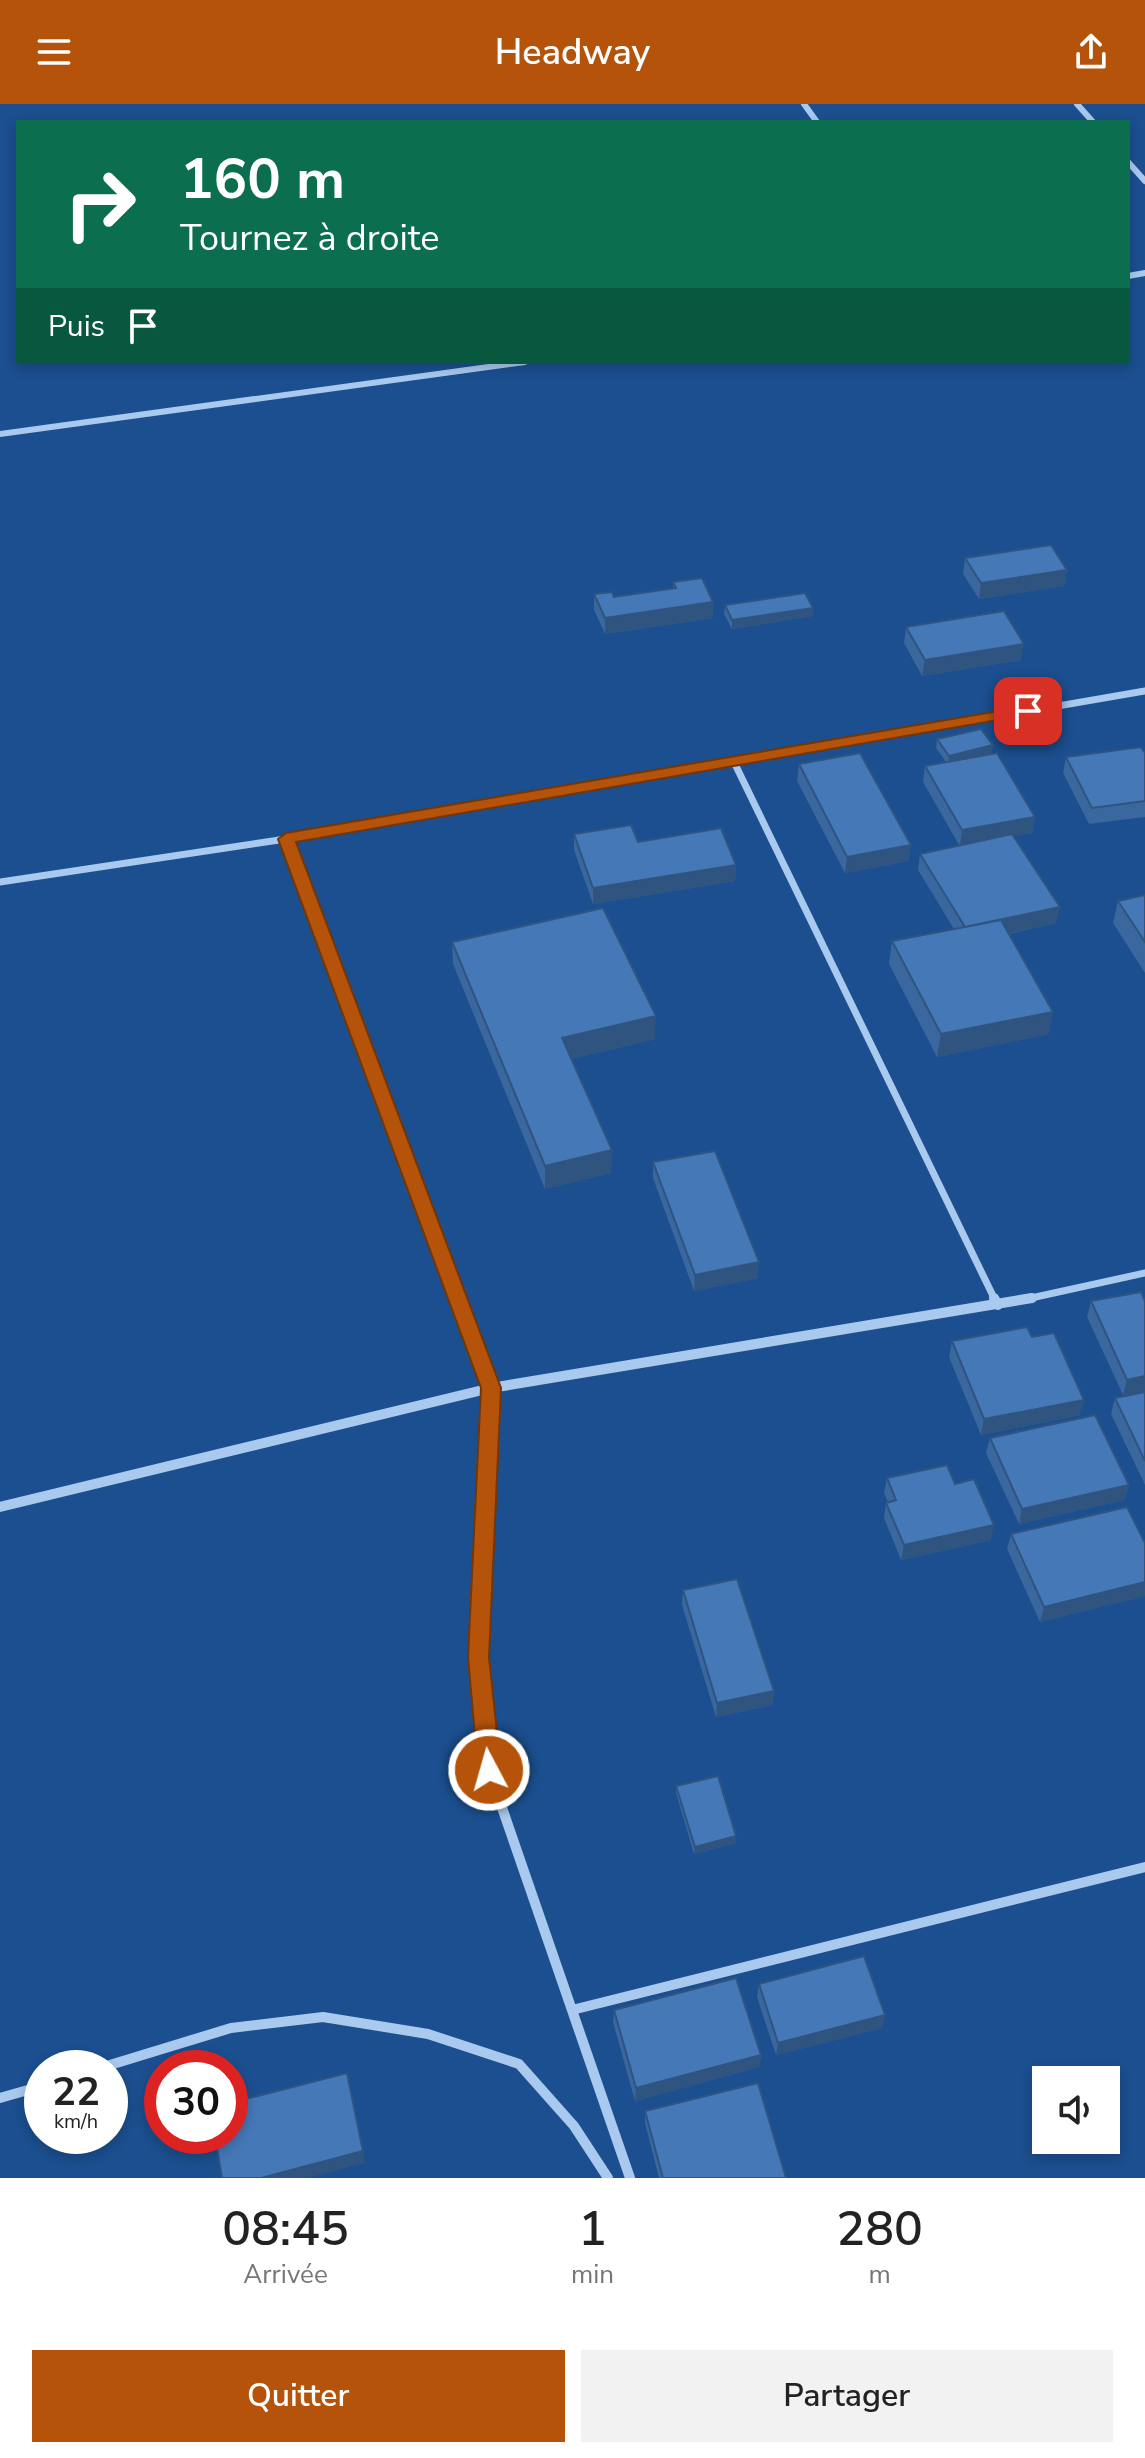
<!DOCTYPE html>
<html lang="fr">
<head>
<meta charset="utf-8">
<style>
  body { margin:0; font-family:"Nunito Sans",sans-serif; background:#f2f2f2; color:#222; height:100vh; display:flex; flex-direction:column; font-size:30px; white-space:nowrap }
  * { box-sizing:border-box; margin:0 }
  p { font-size:26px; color:#767676 }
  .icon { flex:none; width:44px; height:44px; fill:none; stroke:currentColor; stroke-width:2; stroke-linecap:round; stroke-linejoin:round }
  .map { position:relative; height:2074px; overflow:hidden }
  .drawer { display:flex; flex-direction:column; background:#fff; flex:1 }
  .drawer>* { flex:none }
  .top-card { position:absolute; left:16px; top:16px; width:1114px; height:244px; border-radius:0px; box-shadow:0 4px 12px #0003; background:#0b6e4f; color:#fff; overflow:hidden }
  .controls { position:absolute; left:1032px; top:1962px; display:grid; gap:16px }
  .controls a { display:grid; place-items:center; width:88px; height:88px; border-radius:0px; background:#fff; box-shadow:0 4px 12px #0003; font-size:40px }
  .speed { position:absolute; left:24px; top:1946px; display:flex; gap:16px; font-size:40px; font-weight:700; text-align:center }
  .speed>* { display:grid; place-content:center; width:104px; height:104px; border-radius:50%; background:#fff; box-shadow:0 4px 12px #0003; line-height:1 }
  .speed small { font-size:20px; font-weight:400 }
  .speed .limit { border:12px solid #d22; background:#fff; color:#111 }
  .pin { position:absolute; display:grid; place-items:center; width:68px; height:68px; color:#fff; margin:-34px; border-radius:16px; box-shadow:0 4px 12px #0006 }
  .me { position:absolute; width:88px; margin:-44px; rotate:354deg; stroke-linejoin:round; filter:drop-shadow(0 0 6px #0008) }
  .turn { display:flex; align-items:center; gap:28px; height:168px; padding:0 32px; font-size:36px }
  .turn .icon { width:104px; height:104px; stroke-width:2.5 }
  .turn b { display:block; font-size:56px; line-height:68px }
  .then { display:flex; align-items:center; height:76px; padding:0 32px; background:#0003; gap:16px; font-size:30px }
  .eta { display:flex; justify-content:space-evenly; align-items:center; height:136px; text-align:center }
  .eta b { font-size:48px; font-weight:600; line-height:56px }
  .cta { display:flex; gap:16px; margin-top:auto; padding:16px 32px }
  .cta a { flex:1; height:92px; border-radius:0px; background:#b45309; color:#fff; font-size:32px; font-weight:600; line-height:92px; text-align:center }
  .cta a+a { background:#f2f2f2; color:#222 }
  header { display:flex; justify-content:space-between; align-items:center; height:104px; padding:0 32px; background:#b45309; color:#fff; font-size:36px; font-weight:600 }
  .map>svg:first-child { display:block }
</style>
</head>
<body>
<header><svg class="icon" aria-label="menu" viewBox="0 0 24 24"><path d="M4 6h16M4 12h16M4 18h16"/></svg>Headway<svg class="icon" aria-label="share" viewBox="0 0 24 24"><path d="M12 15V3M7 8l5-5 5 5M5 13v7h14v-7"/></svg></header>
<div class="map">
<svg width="1145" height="2074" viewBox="0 0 1145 2074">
  <rect width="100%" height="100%" fill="#1b4f8f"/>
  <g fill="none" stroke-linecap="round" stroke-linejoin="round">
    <path stroke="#a9c9ee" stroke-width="6" d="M 804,0 L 817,18
      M 1077,0 L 1093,18
      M 1128,58 L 1145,77
      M 1128,172 L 1145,169
      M 0,330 L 525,258"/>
    <path stroke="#a9c9ee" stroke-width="7" d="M 734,658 L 995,1196
      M 286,735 L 458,1196
      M 0,778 L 286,735 L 1145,587
      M 1022,1196 L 1145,1169"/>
    <path stroke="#a9c9ee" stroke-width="10" d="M 457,1194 L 491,1284 L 478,1553 L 489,1666 L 630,2074
      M 994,1194 L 998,1201
      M 0,1403 L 491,1284 L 1032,1194
      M 572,1906 L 1145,1763
      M 100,1964 L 231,1924 L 323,1913 L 428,1930 L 519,1960 L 574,2022 L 608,2074
      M 0,1994 L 42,1982"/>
  </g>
  <path fill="#3a679d" d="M 965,454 L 1067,466 L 1064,482 L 979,495 L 963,470 Z
    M 673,478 L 713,498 L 713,514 L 605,530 L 594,506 L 594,490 L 614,493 L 673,484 Z
    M 725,501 L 813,504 L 812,512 L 732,525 L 724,510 Z
    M 906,523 L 1021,556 L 922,572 L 904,539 Z
    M 937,635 L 993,641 L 991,649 L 1035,713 L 1032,729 L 1014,732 L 1056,819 L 1009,830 L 1049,930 L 937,953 L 889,860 L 892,837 L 954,825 L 918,766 L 920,750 L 959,741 L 923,678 L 925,662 L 946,658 L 936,644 Z
    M 1145,649 L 1145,713 L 1089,720 L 1063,669 L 1066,653 Z
    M 799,660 L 911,741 L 908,757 L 845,769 L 797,677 Z
    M 574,730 L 638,738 L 736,761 L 735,777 L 593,800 L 574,746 Z
    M 1145,791 L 1145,869 L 1113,819 L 1118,797 Z
    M 452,838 L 655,935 L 571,955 L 612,1046 L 611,1069 L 545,1085 L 453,860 Z
    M 653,1058 L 758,1174 L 694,1187 L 653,1074 Z
    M 1091,1197 L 1145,1197 L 1145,1287 L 1123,1291 L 1087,1213 Z
    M 952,1237 L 1080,1311 L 981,1331 L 949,1253 Z
    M 1145,1288 L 1145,1381 L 1111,1310 L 1115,1294 Z
    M 990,1334 L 1129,1381 L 1124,1396 L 1019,1420 L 986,1349 Z
    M 887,1374 L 955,1380 L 991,1436 L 901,1456 L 884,1414 L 886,1399 L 888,1398 L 884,1389 Z
    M 1011,1430 L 1145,1439 L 1145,1492 L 1040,1518 L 1007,1445 Z
    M 683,1486 L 774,1587 L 772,1601 L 716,1613 L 682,1501 Z
    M 676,1682 L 736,1739 L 694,1750 L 676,1689 Z
    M 759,1880 L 885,1911 L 882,1924 L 776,1951 L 757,1893 Z
    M 614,1906 L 761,1951 L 759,1963 L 635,1997 L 613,1918 Z
    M 645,2007 L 786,2074 L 659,2074 L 645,2019 Z"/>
  <path fill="#305480" d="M 1067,466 L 1064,482 L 979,495 L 981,479 Z
    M 713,498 L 713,514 L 605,530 L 605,514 Z
    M 813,504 L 812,512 L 732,525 L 732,516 Z
    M 1024,540 L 1021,556 L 922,572 L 925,556 Z
    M 993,641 L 991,649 L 948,660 L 949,652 Z
    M 1035,713 L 1032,729 L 960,742 L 962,726 Z
    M 911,741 L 908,757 L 845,769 L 847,753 Z
    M 736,761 L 735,777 L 593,800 L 593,784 Z
    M 1060,803 L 1056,819 L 962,840 L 965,824 Z
    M 1053,908 L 1049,930 L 937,953 L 941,930 Z
    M 656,912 L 655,935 L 562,957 L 562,934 Z
    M 612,1046 L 611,1069 L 545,1085 L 545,1062 Z
    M 759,1158 L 758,1174 L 694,1187 L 695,1171 Z
    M 1145,1272 L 1145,1287 L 1123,1291 L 1127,1276 Z
    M 1084,1296 L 1080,1311 L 981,1331 L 984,1315 Z
    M 1129,1381 L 1124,1396 L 1019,1420 L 1022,1405 Z
    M 994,1421 L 991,1436 L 901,1456 L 904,1441 Z
    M 1145,1478 L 1145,1492 L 1040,1518 L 1044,1503 Z
    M 774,1587 L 772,1601 L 716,1613 L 717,1599 Z
    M 736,1732 L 736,1739 L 694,1750 L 695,1743 Z
    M 885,1911 L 882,1924 L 776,1951 L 778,1939 Z
    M 761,1951 L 759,1963 L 635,1997 L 636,1984 Z
    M 363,2047 L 365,2059 L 308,2074 L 261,2074 Z"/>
  <path fill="#4478b7" stroke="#305480" stroke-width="2" d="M 1051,441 L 1067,466 L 981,479 L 965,454 Z
    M 702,474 L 713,498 L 605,514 L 594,490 L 612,488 L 614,493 L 676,484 L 673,478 Z
    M 805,489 L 813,504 L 732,516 L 725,501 Z
    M 1004,507 L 1024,540 L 925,556 L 906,523 Z
    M 981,625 L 993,641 L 949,652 L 937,635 Z
    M 1141,643 L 1145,649 L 1145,697 L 1092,704 L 1066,653 Z
    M 860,649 L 911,741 L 847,753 L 799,660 Z
    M 997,649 L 1035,713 L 962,726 L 925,662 Z
    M 631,721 L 638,738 L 721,724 L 736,761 L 593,784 L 574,730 Z
    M 1012,730 L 1060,803 L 965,823 L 920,750 Z
    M 1145,791 L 1145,838 L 1118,797 Z
    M 603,804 L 656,912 L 562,934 L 612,1046 L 545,1062 L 452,838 Z
    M 1001,816 L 1053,908 L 941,930 L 892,837 Z
    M 715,1047 L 759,1158 L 695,1171 L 653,1058 Z
    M 1141,1188 L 1145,1197 L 1145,1272 L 1127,1276 L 1091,1197 Z
    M 1027,1223 L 1032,1233 L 1054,1229 L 1084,1296 L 984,1315 L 952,1237 Z
    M 1145,1288 L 1145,1357 L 1115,1294 Z
    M 1095,1311 L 1129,1381 L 1022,1405 L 990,1334 Z
    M 947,1361 L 955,1380 L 974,1375 L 994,1421 L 904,1441 L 886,1399 L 896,1396 L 887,1374 Z
    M 1127,1403 L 1145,1439 L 1145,1478 L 1044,1503 L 1011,1430 Z
    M 737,1475 L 774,1587 L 717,1599 L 683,1486 Z
    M 718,1672 L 736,1732 L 695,1743 L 676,1682 Z
    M 864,1852 L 885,1911 L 778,1939 L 759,1880 Z
    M 736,1874 L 761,1951 L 636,1984 L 614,1906 Z
    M 347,1969 L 363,2047 L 261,2074 L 222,2074 L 215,2032 L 230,2032 L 230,1999 Z
    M 758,1979 L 786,2074 L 663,2074 L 645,2007 Z"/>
  <path fill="#b45309" stroke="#753606" stroke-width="2" d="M 1028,602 L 1035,607 L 1033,610 L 296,738 L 501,1284 L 489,1553 L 501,1666 L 497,1673 L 489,1676 L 481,1673 L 478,1666 L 468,1553 L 481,1284 L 278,735 L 286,729 Z"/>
</svg>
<div class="controls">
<a><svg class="icon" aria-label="sound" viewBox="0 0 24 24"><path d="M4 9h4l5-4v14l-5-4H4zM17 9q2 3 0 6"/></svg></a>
</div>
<div class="speed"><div>22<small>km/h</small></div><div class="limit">30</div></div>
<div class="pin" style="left:1028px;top:607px;background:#d93025"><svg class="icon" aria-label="arrive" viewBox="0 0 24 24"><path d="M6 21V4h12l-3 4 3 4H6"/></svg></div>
<svg class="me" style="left:489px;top:1666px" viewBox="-20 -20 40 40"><circle r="17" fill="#b45309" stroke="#fff" stroke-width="3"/><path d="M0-11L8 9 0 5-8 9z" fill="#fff"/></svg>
<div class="top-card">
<div class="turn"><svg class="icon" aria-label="right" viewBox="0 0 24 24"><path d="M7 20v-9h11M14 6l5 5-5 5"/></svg><div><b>160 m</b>Tournez à droite</div></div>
<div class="then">Puis<svg class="icon" aria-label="arrive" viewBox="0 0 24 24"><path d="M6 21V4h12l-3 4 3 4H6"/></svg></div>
</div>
</div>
<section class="drawer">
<div class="eta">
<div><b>08:45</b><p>Arrivée</p></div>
<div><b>1</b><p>min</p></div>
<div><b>280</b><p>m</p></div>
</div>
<div class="cta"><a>Quitter</a><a>Partager</a></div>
</section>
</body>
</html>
